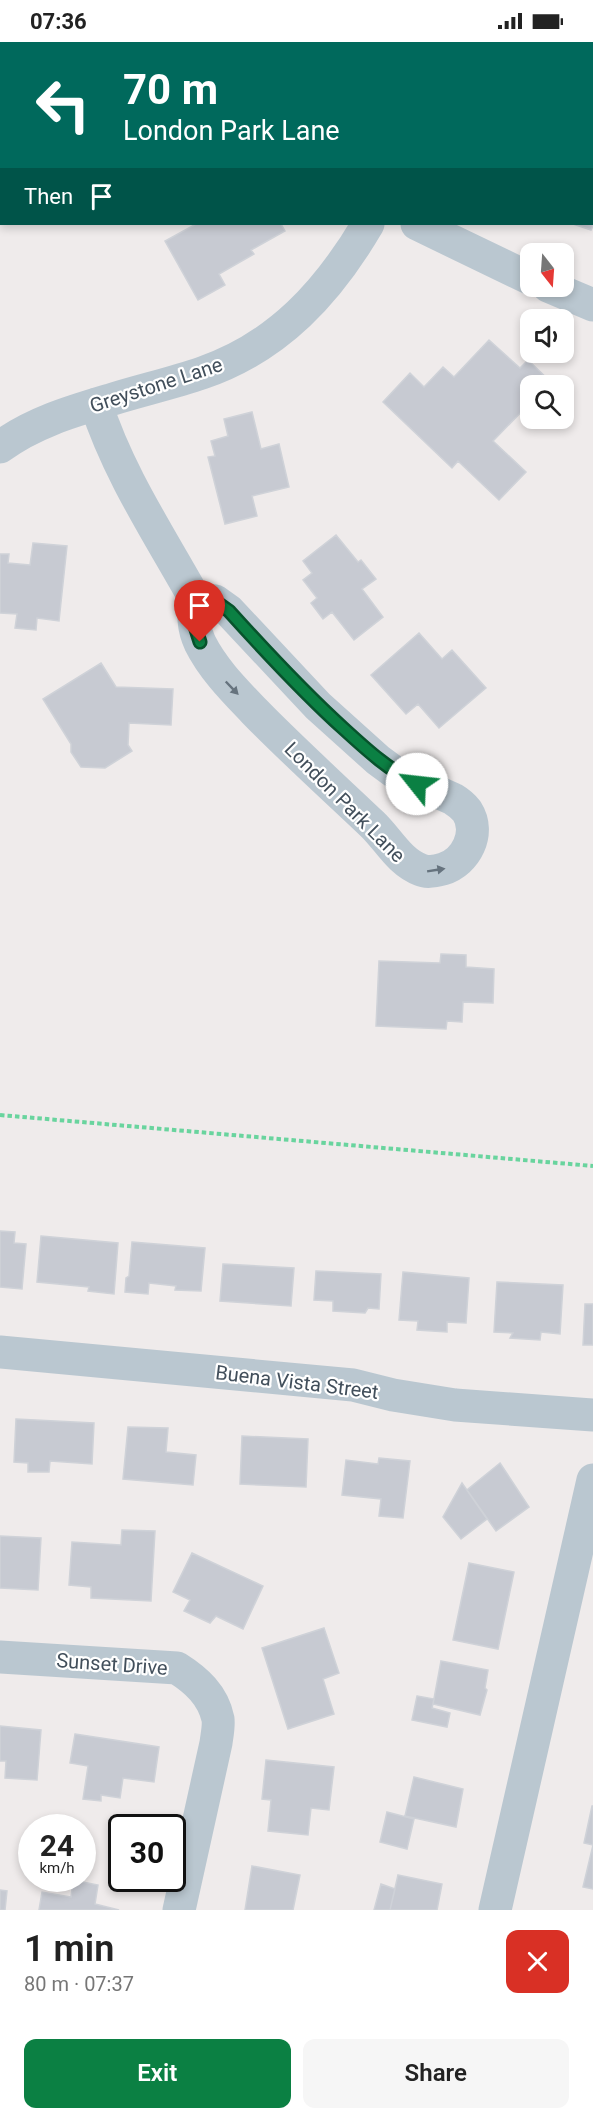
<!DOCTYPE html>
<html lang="en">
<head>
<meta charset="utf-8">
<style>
  body { margin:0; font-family:Roboto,sans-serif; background:#f6f6f6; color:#222; height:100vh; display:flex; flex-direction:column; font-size:22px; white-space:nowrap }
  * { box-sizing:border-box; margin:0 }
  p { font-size:20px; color:#767676 }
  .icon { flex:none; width:33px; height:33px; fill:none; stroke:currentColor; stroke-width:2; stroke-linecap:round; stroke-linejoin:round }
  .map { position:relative; height:1868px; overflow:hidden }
  .details { display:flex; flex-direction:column; background:#fff; flex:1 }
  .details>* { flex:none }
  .banner { position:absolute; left:0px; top:0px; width:594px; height:183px; box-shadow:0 3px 9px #0003; background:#00695c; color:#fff; overflow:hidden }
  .needle { width:39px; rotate:163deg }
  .buttons { position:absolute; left:520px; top:201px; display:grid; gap:12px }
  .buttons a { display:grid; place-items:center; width:54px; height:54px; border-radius:12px; background:#fff; box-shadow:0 3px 9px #0003; font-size:30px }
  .speed { position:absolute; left:18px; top:1772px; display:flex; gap:12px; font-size:30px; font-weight:700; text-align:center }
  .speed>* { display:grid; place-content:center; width:78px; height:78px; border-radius:50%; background:#fff; box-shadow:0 3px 9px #0003; line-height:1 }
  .speed small { font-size:15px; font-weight:400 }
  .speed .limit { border:3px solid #111; border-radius:9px; background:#fff; color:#111 }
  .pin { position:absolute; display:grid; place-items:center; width:51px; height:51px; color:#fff; margin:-62px -26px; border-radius:50% 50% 50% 0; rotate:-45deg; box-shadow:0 0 6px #0007 }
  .pin .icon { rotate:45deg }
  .me { position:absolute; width:66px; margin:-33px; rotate:299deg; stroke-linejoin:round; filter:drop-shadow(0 0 4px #0008) }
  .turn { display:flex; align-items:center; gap:21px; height:126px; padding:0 24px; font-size:27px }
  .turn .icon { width:78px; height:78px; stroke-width:2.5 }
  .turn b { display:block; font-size:42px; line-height:51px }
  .then { display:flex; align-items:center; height:57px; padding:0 24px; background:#0003; gap:12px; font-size:22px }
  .round { display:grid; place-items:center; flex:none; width:63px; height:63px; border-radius:12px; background:#f6f6f6 }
  .head { display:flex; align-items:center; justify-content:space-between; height:102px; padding:0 24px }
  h1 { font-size:36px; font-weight:600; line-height:45px }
  .primary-button { display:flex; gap:12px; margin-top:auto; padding:12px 24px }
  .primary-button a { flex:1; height:69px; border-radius:12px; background:#0b8043; color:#fff; font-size:24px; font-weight:600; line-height:69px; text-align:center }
  .primary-button a+a { background:#f6f6f6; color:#222 }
  .status { display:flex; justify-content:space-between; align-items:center; height:42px; padding:0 30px; background:#fff; direction:ltr }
  .status svg { height:16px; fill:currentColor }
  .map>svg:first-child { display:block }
</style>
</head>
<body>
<div class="status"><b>07:36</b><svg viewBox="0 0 49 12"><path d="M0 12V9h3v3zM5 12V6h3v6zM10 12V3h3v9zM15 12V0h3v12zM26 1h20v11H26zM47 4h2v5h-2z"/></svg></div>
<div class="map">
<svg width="593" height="1868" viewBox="0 0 593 1868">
  <rect width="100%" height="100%" fill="#efebeb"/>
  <path fill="#c7cad2" stroke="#cfd2d8" stroke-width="1.5" d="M 284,0 L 330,0 L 329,2 Z
    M 592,110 L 593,184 L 591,188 L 573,182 L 592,182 Z
    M 196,182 L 281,182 L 285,189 L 251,208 L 254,212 L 219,232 L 225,243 L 198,258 L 165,199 Z
    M 489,298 L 520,326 L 528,318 L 555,344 L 531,344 L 531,362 L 530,361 L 493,399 L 526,430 L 499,458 L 458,419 L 452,426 L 383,360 L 410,331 L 424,345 L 443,325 L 454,335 Z
    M 252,370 L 261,407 L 279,402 L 289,445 L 252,454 L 257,474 L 225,482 L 208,415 L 215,414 L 211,399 L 228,394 L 224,377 Z
    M 336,493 L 358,520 L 361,518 L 376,537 L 362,547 L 383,575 L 354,598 L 332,570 L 323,577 L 311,561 L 317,556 L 303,538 L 312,531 L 303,519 Z
    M 33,501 L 67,504 L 59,579 L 37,576 L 36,588 L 15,586 L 17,572 L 0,571 L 0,512 L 9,512 L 8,521 L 30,523 Z
    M 419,591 L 442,617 L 452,608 L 486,646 L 439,686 L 418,662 L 406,672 L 371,633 Z
    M 101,621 L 116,645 L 173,647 L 171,683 L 129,681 L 128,703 L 132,709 L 105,726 L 81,725 L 71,710 L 71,702 L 43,657 Z
    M 441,912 L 466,913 L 466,925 L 494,927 L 493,961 L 463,960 L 462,980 L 447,979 L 446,987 L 376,984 L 379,919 L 440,921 Z
    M 0,1189 L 15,1190 L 14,1201 L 26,1202 L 22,1247 L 0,1245 Z
    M 41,1194 L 118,1201 L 114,1252 L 88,1249 L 89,1245 L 37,1240 Z
    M 132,1200 L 205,1206 L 201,1249 L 175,1248 L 176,1244 L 149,1241 L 148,1252 L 125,1250 L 126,1236 L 129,1234 Z
    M 223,1222 L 294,1226 L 291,1264 L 220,1259 Z
    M 316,1229 L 381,1232 L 379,1267 L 368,1266 L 365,1271 L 333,1269 L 333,1259 L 314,1258 Z
    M 403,1230 L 469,1236 L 466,1281 L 447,1280 L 447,1290 L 417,1288 L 418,1279 L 399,1278 Z
    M 497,1240 L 563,1243 L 560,1292 L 541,1290 L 540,1298 L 510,1296 L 513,1291 L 494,1290 Z
    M 585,1262 L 593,1262 L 593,1303 L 583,1303 Z
    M 16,1377 L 94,1381 L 92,1422 L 50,1419 L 49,1430 L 28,1430 L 28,1421 L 14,1420 Z
    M 128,1385 L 168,1386 L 166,1410 L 196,1413 L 193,1443 L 123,1437 Z
    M 242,1394 L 308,1397 L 306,1445 L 240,1442 Z
    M 379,1416 L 410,1419 L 403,1476 L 379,1474 L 381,1457 L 342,1453 L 346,1418 L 378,1422 Z
    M 500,1421 L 529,1465 L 496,1489 L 467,1448 Z
    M 462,1441 L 487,1477 L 461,1497 L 443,1475 Z
    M 122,1488 L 155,1489 L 151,1559 L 91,1556 L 91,1545 L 69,1543 L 72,1500 L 121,1503 Z
    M 0,1494 L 41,1496 L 38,1548 L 0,1546 Z
    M 192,1511 L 263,1544 L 243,1587 L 216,1574 L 210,1581 L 184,1569 L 190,1558 L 173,1550 Z
    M 469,1521 L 514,1530 L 498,1607 L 453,1598 Z
    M 324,1586 L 339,1631 L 323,1637 L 334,1672 L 288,1687 L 262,1606 Z
    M 441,1619 L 488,1628 L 485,1646 L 487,1648 L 480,1673 L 433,1662 Z
    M 417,1654 L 434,1657 L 432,1666 L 450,1671 L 447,1685 L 412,1678 Z
    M 0,1684 L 41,1688 L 37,1738 L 5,1736 L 6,1719 L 0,1719 Z
    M 75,1692 L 159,1705 L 154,1740 L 123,1736 L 120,1756 L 101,1753 L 101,1759 L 83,1757 L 88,1724 L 70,1721 Z
    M 266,1718 L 334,1725 L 329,1768 L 311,1766 L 308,1793 L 268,1789 L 271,1758 L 262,1757 Z
    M 414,1735 L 463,1747 L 456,1785 L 405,1774 Z
    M 592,1764 L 593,1764 L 593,1847 L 583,1845 L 593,1803 L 584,1801 Z
    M 387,1770 L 414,1777 L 407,1807 L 380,1800 Z
    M 252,1824 L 300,1833 L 293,1868 L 245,1868 Z
    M 398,1833 L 442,1842 L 437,1868 L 390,1868 Z
    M 73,1838 L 98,1843 L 95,1862 L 119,1868 L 39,1868 L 42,1850 L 71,1855 Z
    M 381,1842 L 395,1847 L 390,1868 L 374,1868 Z
    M 0,1848 L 7,1849 L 5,1868 L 0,1868 Z"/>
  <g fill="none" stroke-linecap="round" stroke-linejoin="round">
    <path stroke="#69d49e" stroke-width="4" stroke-dasharray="4.5 3" stroke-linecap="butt" d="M 0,1073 L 593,1124"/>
    <path stroke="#bac7d0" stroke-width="33" d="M 183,0 L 184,2
      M 423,2 L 423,0
      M 483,2 L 484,0
      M 417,182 L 531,237
      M 548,244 L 593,263
      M 96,362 C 118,431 160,494 195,557 C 193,573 193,586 200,601 C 213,627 234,648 254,669 C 292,708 332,744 372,782 C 388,797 399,820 421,828 C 427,831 436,829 443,827 C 466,820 481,791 467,769 C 463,764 458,760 453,757 L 397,732 L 378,718 L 318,664 L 229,569 L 215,559 L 195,557
      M 0,405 C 34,380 73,369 113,357 C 142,348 173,341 202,331 C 278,305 328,250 368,182
      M 0,1310 L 353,1343 L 393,1353 L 455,1363 L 593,1373
      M 0,1615 L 177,1626 C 196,1638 213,1653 218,1677 C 219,1684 217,1693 216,1701 L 179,1868
      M 495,1868 L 593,1438"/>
  </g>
  <defs><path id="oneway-solid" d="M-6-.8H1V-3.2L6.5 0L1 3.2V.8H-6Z" transform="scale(1.5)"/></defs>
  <g fill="#66737e">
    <use href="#oneway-solid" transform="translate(232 646) rotate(46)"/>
    <use href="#oneway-solid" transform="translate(436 828) rotate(-9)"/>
  </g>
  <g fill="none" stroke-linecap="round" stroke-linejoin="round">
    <g stroke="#07532c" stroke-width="15">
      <path id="route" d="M 200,600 L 193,578 L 195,557 L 215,559 L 229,569 C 266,610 303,650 344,687 C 368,709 389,728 417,742"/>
    </g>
    <use href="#route" stroke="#0b8043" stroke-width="10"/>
  </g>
  <g text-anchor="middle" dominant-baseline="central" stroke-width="4.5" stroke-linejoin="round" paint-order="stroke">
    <g font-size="20" fill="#424f5b" stroke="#fff">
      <text transform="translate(156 343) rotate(-18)">Greystone Lane</text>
      <text transform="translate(345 760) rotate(45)">London Park Lane</text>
      <text transform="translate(297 1340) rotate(7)">Buena Vista Street</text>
      <text transform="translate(112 1622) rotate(4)">Sunset Drive</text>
    </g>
  </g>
</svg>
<div class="buttons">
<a><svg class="needle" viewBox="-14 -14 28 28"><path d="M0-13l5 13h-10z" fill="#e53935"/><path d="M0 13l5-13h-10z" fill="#767676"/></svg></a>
<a><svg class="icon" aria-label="sound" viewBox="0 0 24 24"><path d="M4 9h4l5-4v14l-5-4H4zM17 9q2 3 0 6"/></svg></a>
<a><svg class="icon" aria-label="search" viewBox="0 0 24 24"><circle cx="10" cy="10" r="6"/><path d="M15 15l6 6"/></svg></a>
</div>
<div class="speed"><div>24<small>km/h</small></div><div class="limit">30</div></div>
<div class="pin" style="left:200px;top:600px;background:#d93025"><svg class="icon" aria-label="arrive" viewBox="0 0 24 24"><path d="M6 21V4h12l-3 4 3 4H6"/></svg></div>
<svg class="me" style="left:417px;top:742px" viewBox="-20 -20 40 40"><circle r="19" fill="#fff"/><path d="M0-13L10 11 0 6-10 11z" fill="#0b8043"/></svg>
<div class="banner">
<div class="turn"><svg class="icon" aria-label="left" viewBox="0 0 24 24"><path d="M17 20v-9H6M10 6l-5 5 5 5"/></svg><div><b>70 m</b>London Park Lane</div></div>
<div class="then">Then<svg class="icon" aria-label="arrive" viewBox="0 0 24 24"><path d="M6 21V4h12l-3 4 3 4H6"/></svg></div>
</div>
</div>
<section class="details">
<div class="head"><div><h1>1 min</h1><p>80 m · 07:37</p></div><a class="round" style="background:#d93025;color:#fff"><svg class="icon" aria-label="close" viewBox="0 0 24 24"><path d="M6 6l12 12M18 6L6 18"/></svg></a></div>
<div class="primary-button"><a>Exit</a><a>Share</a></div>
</section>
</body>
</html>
